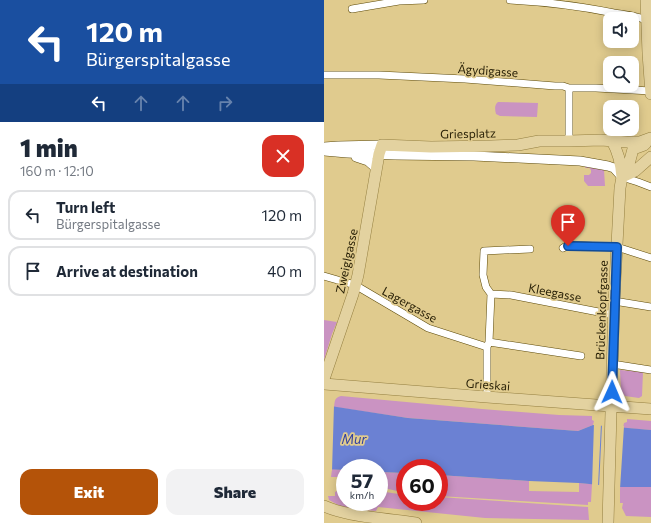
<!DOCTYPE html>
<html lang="en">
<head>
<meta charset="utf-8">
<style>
  body { margin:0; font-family:Commissioner,sans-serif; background:#f2f2f3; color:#1f2937; height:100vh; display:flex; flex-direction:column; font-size:15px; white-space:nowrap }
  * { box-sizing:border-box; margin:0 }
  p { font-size:13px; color:#747a83 }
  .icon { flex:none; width:22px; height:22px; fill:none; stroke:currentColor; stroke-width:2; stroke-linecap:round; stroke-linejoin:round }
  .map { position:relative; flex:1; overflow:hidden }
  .drawer { display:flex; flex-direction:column; background:#fff; width:324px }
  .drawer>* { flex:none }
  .guide { background:#1a4fa0; color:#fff; overflow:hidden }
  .buttons { position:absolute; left:279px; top:12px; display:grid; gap:8px }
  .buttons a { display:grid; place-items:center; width:36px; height:36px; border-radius:8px; background:#fff; box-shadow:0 2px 10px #0003; font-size:20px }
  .speed { position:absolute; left:12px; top:459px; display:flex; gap:8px; font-size:20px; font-weight:700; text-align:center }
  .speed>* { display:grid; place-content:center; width:52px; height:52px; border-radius:50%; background:#fff; box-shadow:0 2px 10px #0003; line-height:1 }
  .speed small { font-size:10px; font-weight:400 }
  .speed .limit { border:6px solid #d22; background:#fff; color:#111 }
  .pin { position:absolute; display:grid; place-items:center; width:34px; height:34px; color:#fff; margin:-41px -17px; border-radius:50% 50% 50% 0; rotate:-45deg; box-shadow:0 0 4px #0007 }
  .pin .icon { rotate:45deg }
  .me { position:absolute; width:44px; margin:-22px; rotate:1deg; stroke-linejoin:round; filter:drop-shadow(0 0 3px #0008) }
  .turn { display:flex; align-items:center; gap:14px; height:84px; padding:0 20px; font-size:18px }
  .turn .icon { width:52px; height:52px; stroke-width:2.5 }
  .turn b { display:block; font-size:28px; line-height:34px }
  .lanes { display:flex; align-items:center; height:38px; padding:0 20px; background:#0003; justify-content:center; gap:20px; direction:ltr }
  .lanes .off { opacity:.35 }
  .round { display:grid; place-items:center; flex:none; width:42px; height:42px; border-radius:12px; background:#f2f2f3 }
  .overview { display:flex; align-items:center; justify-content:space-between; height:68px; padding:0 20px }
  h1 { font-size:24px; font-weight:800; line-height:30px }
  .primary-button { display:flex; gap:8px; margin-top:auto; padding:8px 20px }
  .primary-button a { flex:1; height:46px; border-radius:12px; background:#b45309; color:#fff; font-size:16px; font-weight:800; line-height:46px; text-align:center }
  .primary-button a+a { background:#f2f2f3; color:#1f2937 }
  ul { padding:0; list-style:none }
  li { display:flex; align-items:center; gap:12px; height:50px; margin:0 8px 6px; padding:0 12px; border:2px solid #e0e1e3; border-radius:12px }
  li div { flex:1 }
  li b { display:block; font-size:15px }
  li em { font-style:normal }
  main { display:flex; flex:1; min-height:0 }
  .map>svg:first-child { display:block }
</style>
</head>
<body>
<main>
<section class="drawer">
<div class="guide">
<div class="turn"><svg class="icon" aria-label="left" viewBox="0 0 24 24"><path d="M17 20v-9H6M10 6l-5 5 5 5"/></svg><div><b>120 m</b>Bürgerspitalgasse</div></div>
<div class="lanes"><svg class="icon" aria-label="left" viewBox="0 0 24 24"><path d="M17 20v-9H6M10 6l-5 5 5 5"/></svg><svg class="icon off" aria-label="ahead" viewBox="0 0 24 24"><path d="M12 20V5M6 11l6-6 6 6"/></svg><svg class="icon off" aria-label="ahead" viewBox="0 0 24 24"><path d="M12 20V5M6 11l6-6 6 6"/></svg><svg class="icon off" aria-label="right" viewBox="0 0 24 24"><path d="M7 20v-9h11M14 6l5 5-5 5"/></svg></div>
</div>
<div class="overview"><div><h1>1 min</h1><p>160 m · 12:10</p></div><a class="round" style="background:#d93025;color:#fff"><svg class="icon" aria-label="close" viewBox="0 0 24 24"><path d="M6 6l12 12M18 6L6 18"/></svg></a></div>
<ul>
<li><svg class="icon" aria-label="left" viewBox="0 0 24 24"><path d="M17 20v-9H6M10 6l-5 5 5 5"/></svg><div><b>Turn left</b><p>Bürgerspitalgasse</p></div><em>120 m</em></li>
<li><svg class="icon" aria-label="arrive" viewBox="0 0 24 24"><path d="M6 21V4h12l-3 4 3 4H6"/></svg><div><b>Arrive at destination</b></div><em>40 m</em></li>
</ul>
<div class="primary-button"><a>Exit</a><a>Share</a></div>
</section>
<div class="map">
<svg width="327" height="523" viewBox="0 0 327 523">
  <rect width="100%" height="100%" fill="#e0cb8e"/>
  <path fill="#ca93c2" d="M 174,102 L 214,103 L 213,117 L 176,116 L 172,114 C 171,110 170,105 174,102 Z
    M 262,166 L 280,170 L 281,186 L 264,186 L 260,181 L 260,175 L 265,175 L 267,173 L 267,170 L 265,168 L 261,168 Z
    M 0,320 L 13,322 L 8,334 L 0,360 Z
    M 296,370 L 319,372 L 318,396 L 315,398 L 301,396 L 297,391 Z
    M 17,396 L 158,409 L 235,415 L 268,416 L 268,420 L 270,421 L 269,425 L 254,431 L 84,418 L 10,407 C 11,401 10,398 17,396 Z
    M 303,419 L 327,421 L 327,430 L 299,428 L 300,423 L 303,422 Z
    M 8,469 L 21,470 L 21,477 L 7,477 Z
    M 55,472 L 81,473 L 81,494 L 78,492 L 55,487 Z
    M 115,475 L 205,481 L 205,491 L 255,492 L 255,483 L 268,484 L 267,502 L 264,502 L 264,505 L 115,496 Z
    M 21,487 L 21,502 L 55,502 L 55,491 L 81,495 L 81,502 L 115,502 L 115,497 L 264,507 L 265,520 L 161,518 L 54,507 L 52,511 L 30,509 L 18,507 L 5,500 L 4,496 L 11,496 L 11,492 Z
    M 296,487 L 327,487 L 327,517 L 302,516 L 298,508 L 299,503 L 296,503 Z"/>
  <path fill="#6b81d3" d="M 0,405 L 84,418 L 254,431 L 269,425 L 327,430 L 327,487 L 296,487 L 255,483 L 205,481 L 115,475 L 115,468 L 81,468 L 81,473 L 55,472 L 55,468 L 21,468 L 21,470 L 0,469 Z"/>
  <path fill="#e0cb8e" d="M 0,403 L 10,405 L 8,471 L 0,471 Z
    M 270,423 L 277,424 L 274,487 L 268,486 Z
    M 278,424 L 300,426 L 296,489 L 275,487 Z"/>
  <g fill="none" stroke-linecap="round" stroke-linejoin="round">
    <g stroke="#5d4a08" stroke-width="8">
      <path id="minor" d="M 186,0 C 221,2 256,6 290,13 C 302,15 316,16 326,22
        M 28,9 L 75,1 L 100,0
        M 0,75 L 55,75 L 141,79 L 231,86 L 239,86 L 245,88 L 272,88 L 327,91
        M 245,88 L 245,141
        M 298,177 L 314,182 L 327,187
        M 239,248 L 244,245 L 293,247 L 327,258
        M 0,276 L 31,285 L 104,328 L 163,347
        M 167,294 L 187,295 L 290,315
        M 290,301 L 327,307
        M 165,342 L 257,356
        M 288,364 L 327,370
        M 163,397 L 163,347 L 165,342 L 167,294 L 162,287 L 159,275 L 160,251 L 206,249"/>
    </g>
    <g stroke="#5d4a08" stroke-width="10">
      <path id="secondary" d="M 0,147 L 14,146 L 58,145
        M 0,151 L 23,153 L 70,155 L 150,156 L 256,161 L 284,166 L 290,168 L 298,177
        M 32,157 L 44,161 L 52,168"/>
    </g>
    <g stroke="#947f40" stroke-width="12">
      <path id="primary" d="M 322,0 L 324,53 L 327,94
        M 288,141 C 295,153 297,164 298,177
        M 298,177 L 311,171 L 327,157
        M 0,379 L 29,294 L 34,275 L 55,154 L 58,145 L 107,147 L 167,146 L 194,145 L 215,141 L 245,141 L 277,140 L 303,142 L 316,142 L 327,138
        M 0,384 L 163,397 L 327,409
        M 0,506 C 9,510 17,512 27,514 C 48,518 70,520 92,523
        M 284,523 L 290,301 L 296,188 L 298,177 L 305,164 L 309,149 L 320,145 L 322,143"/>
    </g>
    <use href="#minor" stroke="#fff" stroke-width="7"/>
    <use href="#secondary" stroke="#fff" stroke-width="9"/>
    <use href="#primary" stroke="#e3d2a0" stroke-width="11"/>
  </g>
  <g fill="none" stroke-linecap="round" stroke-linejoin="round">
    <g stroke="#114b97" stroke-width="10">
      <path id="route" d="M 244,246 L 293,247 L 288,392"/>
    </g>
    <use href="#route" stroke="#1a73e8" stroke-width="7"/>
  </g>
  <g text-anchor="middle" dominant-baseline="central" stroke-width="3.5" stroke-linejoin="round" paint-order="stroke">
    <g font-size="12" fill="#251d04" stroke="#e0cb8e">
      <text transform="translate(164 70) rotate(4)">Ägydigasse</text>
      <text transform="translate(144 133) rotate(-1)">Griesplatz</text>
      <text transform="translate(22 261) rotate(-78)">Zweiglgasse</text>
      <text transform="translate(231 292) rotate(11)">Kleegasse</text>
      <text transform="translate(86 304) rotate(29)">Lagergasse</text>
      <text transform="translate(277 310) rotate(-88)">Brückenkopfgasse</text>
      <text transform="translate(164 384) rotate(4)">Grieskai</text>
    </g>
    <g font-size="13" font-style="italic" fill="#303fa0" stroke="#e0cb8e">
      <text x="30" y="439">Mur</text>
    </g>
  </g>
</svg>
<div class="buttons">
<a><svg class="icon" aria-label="sound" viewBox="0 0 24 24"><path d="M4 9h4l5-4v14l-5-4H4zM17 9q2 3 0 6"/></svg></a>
<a><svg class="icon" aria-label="search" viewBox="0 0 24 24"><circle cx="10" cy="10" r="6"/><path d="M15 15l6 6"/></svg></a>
<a><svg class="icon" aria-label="layers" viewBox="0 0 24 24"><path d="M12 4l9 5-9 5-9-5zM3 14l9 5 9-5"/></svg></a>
</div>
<div class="speed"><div>57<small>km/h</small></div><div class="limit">60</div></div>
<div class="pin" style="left:244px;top:246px;background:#d93025"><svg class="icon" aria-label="arrive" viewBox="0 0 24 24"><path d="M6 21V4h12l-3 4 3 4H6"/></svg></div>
<svg class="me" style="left:288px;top:392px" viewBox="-20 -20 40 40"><path d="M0-17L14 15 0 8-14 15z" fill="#1a73e8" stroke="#fff" stroke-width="4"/></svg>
</div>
</main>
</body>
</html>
